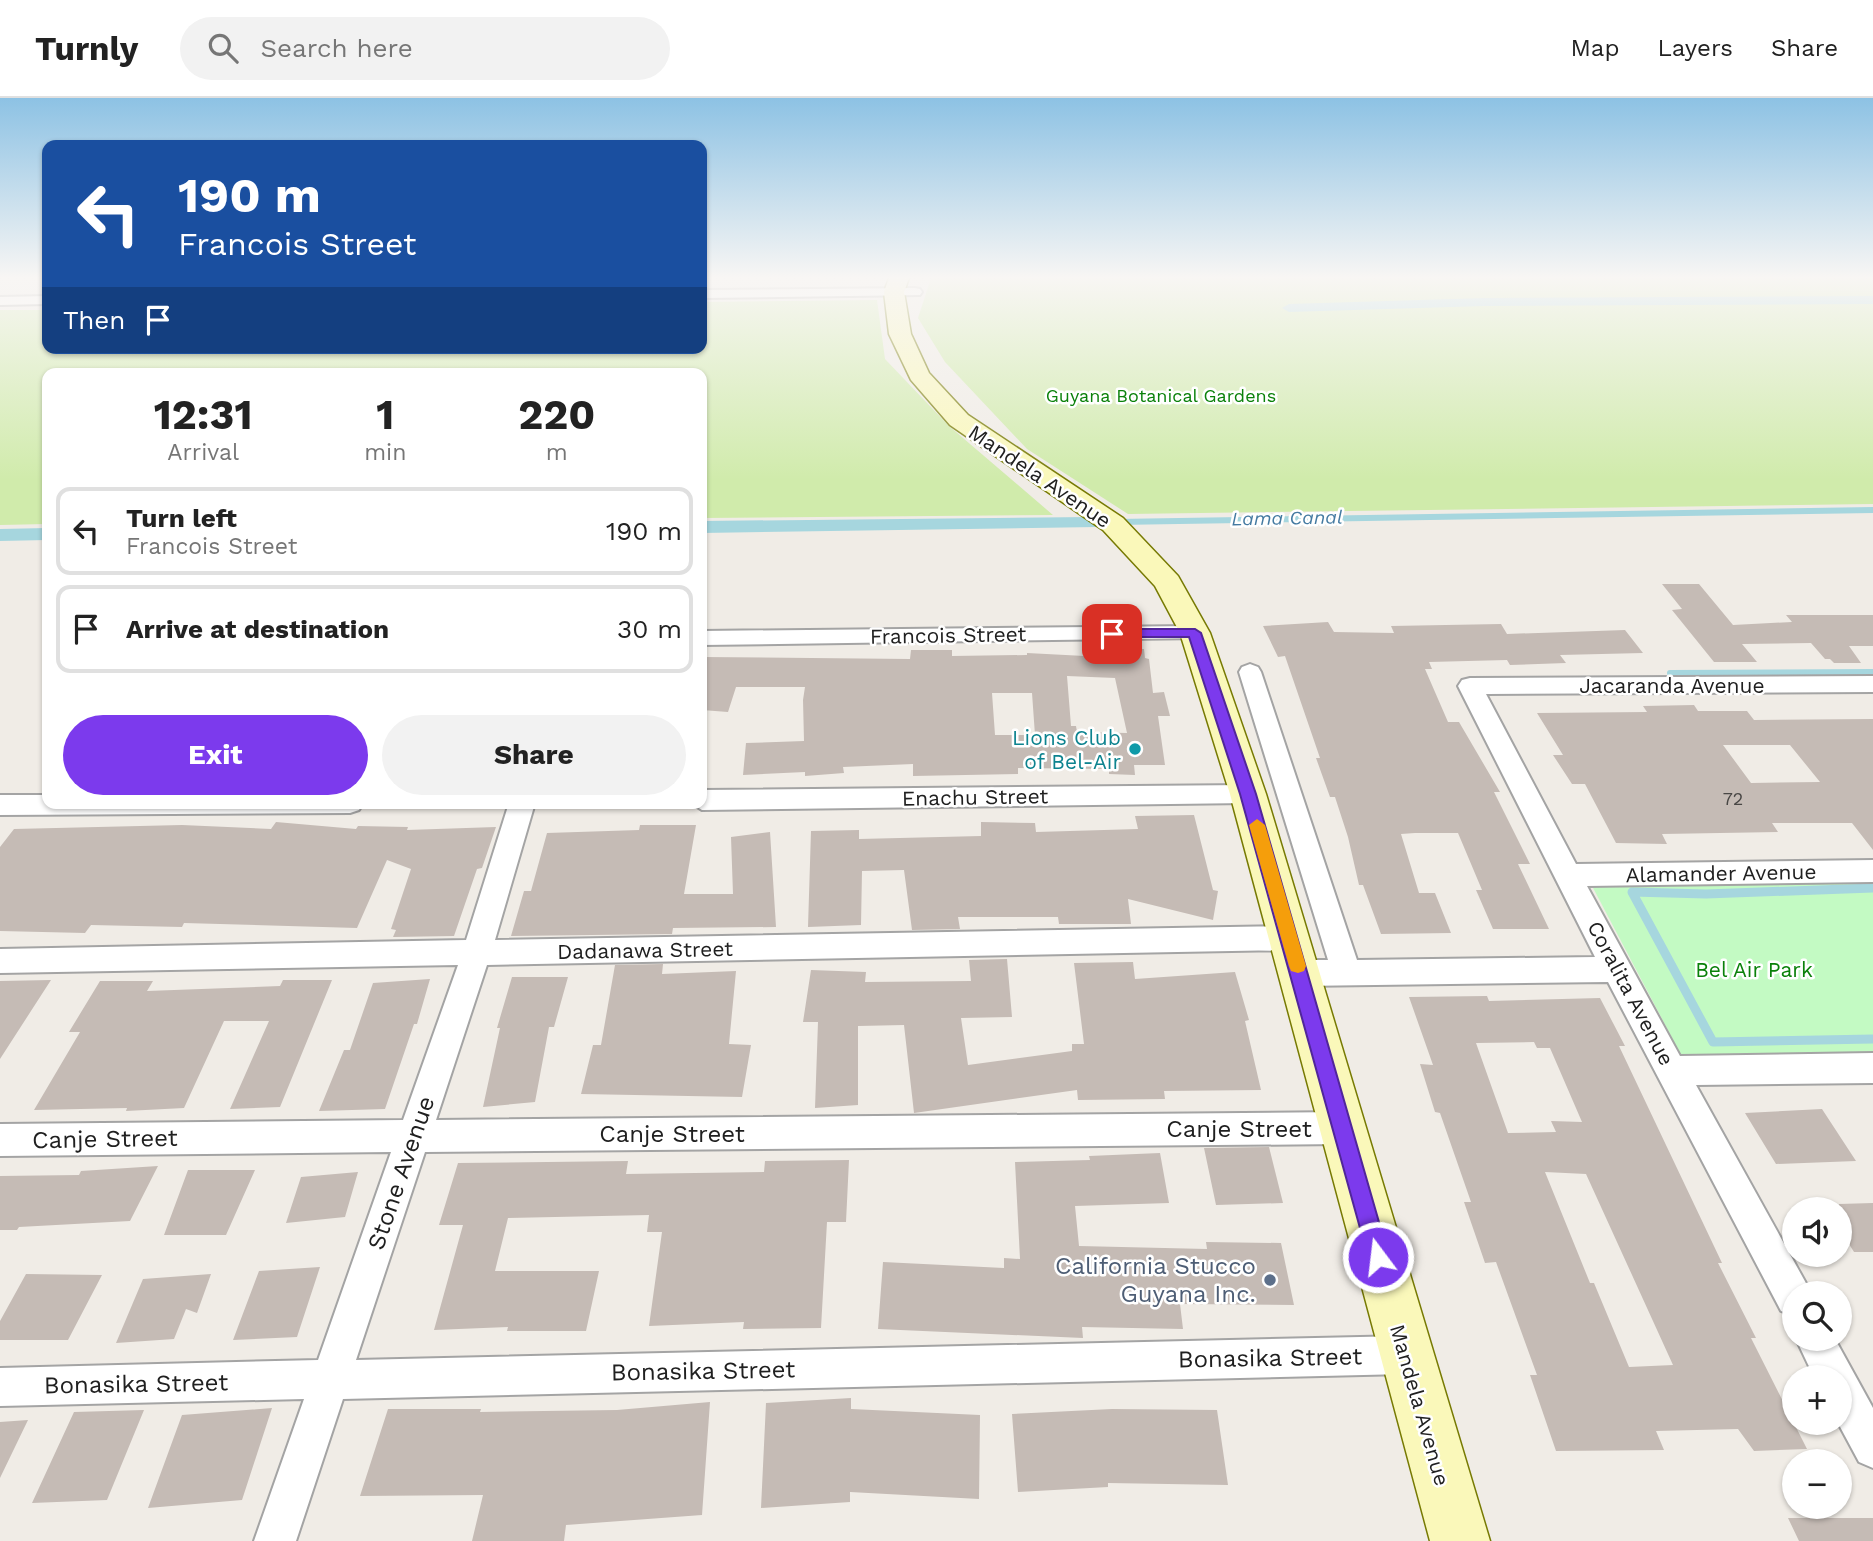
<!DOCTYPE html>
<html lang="en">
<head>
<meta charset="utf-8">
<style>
  body { margin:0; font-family:"Work Sans",sans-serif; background:#f2f2f2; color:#222; height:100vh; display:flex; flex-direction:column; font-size:26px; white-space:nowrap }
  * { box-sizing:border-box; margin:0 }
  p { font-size:23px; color:#767676 }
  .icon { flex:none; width:38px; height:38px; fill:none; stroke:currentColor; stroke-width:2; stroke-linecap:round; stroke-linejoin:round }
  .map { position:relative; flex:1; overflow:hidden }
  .side { position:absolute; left:42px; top:270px; width:665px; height:441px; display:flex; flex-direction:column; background:#fff; border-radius:14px; box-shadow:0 2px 5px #0004 }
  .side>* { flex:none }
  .top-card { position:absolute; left:42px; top:42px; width:665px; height:214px; border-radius:14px; box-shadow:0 2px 5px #0004; background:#1a4fa0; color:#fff; overflow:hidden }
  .buttons { position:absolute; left:1782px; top:1099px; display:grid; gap:14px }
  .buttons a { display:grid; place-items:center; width:70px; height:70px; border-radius:50%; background:#fff; box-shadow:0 2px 5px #0004; font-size:35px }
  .pin { position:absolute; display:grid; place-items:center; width:60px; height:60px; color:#fff; margin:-30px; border-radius:14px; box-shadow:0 4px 10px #0006 }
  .me { position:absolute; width:77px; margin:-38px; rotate:345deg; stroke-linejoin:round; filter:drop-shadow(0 0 5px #0008) }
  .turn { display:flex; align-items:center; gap:24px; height:147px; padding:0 21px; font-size:32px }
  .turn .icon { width:91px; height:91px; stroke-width:2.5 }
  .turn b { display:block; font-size:49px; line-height:60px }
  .then { display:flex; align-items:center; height:66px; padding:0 21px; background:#0003; gap:14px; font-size:26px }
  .eta { display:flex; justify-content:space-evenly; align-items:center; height:119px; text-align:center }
  .eta b { font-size:42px; font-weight:700; line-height:49px }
  .action { display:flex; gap:14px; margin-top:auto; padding:14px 21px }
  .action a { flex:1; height:80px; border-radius:42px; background:#7c3aed; color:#fff; font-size:28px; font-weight:700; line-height:80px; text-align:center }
  .action a+a { background:#f2f2f2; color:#222 }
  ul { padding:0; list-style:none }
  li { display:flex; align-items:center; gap:21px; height:88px; margin:0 14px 10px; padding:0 7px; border:4px solid #e0e0e0; border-radius:14px }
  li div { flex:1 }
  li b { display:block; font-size:26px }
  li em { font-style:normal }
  header { display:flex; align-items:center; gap:42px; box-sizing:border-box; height:98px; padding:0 35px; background:#fff; border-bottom:2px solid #e0e0e0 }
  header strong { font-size:33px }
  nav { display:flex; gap:38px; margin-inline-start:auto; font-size:24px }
  .search { width:490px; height:63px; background:#f2f2f2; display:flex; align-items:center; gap:18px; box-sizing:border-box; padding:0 24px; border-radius:38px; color:#767676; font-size:26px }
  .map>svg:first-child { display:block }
</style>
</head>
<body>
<header>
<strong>Turnly</strong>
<div class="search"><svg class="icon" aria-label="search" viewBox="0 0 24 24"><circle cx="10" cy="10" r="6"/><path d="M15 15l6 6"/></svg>Search here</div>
<nav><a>Map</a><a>Layers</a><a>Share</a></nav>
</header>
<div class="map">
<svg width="1873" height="1443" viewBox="0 0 1873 1443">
  <rect width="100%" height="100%" fill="#f0ece6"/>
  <path fill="#d0ebab" d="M 931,180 L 1873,180 L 1873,406 L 1128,416 L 1027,351 L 945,264 L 918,220 Z
    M 877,202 L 885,261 L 949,328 L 1053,417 L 702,420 L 702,275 L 47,275 L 47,426 L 0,427 L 0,212 L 47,212 L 47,250 L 702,250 L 702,204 Z"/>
  <path fill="#c3fac3" d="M 1873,783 L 1873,955 L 1681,957 L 1591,786 Z"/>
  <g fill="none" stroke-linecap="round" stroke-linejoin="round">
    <path stroke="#a6d6de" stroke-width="6" d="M 1117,424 L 1873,412
      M 1670,575 L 1873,574"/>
    <path stroke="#a6d6de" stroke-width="9" d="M 1873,790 L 1706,796 L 1632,794 L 1713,944 L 1873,941"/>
    <path fill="#a6d6de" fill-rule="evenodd" d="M 1873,198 L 1873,206 L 1484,208 L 1289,214 L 1282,210 L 1289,206 L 1484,200 Z
      M 1090,419 L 1097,421 L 1100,425 L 1097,429 L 702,435 L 702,423 Z
      M 47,430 L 47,442 L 0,443 L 0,431 Z"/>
  </g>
  <path fill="#c5bbb5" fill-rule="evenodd" d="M 1662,486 L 1699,486 L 1733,527 L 1792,524 L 1786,517 L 1873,517 L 1873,548 L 1849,548 L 1861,565 L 1834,565 L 1830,561 L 1825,561 L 1811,545 L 1742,546 L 1757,564 L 1714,564 L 1672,512 L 1682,511 Z
    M 1328,524 L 1334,534 L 1394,535 L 1391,528 L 1501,526 L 1507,536 L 1625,532 L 1643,555 L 1560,557 L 1566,565 L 1510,567 L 1507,562 L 1429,564 L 1432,571 L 1425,571 L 1448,624 L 1459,624 L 1500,694 L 1494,694 L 1530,766 L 1518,766 L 1549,831 L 1493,831 L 1476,792 L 1482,792 L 1458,735 L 1415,735 L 1401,736 L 1419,795 L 1435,795 L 1451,835 L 1381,836 L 1363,787 L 1359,787 L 1348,739 L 1335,699 L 1330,699 L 1316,660 L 1320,660 L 1285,558 L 1278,559 L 1263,528 Z
    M 1122,550 L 1144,551 L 1145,560 L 1149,561 L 1153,595 L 1164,594 L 1170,618 L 1158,618 L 1165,667 L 1134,667 L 1135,677 L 1109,676 L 1109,671 L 1018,670 L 1018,676 L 913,678 L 913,666 L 843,669 L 844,675 L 805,678 L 805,674 L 743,677 L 746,645 L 804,643 L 803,602 L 805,589 L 736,589 L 728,614 L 702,612 L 702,559 L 910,561 L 911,552 L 952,552 L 952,558 L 1027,557 L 1027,555 L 1123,560 ZM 1067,578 L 1115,580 L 1127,635 L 1077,634 L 1076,628 L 1071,628 ZM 992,595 L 1032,595 L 1035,637 L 995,637 Z
    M 1694,607 L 1698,613 L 1747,613 L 1754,622 L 1873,621 L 1873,752 L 1852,725 L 1772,725 L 1778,734 L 1662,736 L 1667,746 L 1616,745 L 1585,686 L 1572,686 L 1553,657 L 1563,657 L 1537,615 L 1647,614 L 1643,608 ZM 1723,647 L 1790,647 L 1820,684 L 1751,685 Z
    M 1194,717 L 1213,792 L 1218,793 L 1213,822 L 1128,801 L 1131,826 L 1059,826 L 1058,819 L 958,819 L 960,831 L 912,832 L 904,772 L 862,773 L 861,827 L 808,829 L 811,733 L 859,732 L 859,741 L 981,738 L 981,724 L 1035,725 L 1036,734 L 1138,731 L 1135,718 Z
    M 276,724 L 356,731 L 358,728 L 408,729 L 407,732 L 496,729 L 482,770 L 477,771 L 454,838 L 393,839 L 396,832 L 391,831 L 411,771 L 387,762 L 357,830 L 184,825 L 182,829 L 91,827 L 85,835 L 0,833 L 0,749 L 14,731 L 182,727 L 271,731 Z
    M 640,727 L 696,727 L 684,796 L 733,796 L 731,739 L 770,734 L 776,829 L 673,830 L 672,836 L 511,838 L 524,793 L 531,793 L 547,735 L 639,732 Z
    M 1007,861 L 1012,919 L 961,920 L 968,967 L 1072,953 L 1072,946 L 1084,946 L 1074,865 L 1133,864 L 1135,881 L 1235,874 L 1249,922 L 1245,923 L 1261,992 L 1164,993 L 1165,1001 L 1078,1002 L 1077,992 L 914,1015 L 904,927 L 858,928 L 858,1007 L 815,1010 L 818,924 L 803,924 L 811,872 L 866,874 L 865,884 L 971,883 L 969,862 Z
    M 663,866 L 662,876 L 736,873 L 729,946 L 751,947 L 742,999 L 581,996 L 593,947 L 601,947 L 615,867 Z
    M 512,879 L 568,879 L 554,929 L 549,929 L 535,1004 L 483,1009 L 500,930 L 497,930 Z
    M 430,881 L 417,926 L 414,926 L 385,1011 L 319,1013 L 344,952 L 350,952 L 373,885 Z
    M 51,882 L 0,961 L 0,883 Z
    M 283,882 L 332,882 L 280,1009 L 230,1011 L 269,923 L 224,923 L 184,1010 L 126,1013 L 127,1010 L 34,1012 L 80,934 L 69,934 L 100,883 L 153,883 L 147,893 L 280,888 Z
    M 1487,898 L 1489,903 L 1600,900 L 1625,948 L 1619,948 L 1722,1165 L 1718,1165 L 1756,1240 L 1751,1240 L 1807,1351 L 1754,1353 L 1738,1331 L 1656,1333 L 1664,1352 L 1556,1353 L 1530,1277 L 1537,1277 L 1496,1164 L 1485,1165 L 1464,1104 L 1471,1104 L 1440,1015 L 1435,1014 L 1420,966 L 1433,967 L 1409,899 ZM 1534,944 L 1537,950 L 1550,950 L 1582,1024 L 1551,1023 L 1556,1034 L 1508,1035 L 1476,945 ZM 1545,1074 L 1586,1076 L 1673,1267 L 1629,1269 L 1594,1185 L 1590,1185 Z
    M 1822,1011 L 1856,1063 L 1776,1066 L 1745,1015 Z
    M 1269,1049 L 1283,1105 L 1216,1107 L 1204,1050 Z
    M 1160,1055 L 1169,1105 L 1075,1108 L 1079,1148 L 1207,1151 L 1206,1144 L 1281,1145 L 1294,1207 L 1180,1206 L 1183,1231 L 1082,1229 L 1083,1240 L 878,1231 L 883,1164 L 1004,1170 L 1004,1160 L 1020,1161 L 1015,1064 L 1090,1062 L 1089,1058 Z
    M 849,1062 L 846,1124 L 827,1124 L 821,1230 L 743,1231 L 744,1224 L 649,1228 L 662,1134 L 647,1134 L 649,1117 L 508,1120 L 495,1173 L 599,1173 L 586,1233 L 507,1233 L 508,1229 L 434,1232 L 463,1127 L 439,1127 L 458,1065 L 628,1063 L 626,1076 L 764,1074 L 765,1063 Z
    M 158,1068 L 130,1123 L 19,1129 L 17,1132 L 0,1132 L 0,1078 L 79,1077 L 81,1073 Z
    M 188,1072 L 255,1072 L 226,1137 L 164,1137 Z
    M 358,1074 L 345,1119 L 286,1125 L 301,1079 Z
    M 1873,1105 L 1873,1154 L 1854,1154 L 1839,1130 L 1839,1106 Z
    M 320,1169 L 297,1239 L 233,1242 L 259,1173 Z
    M 26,1176 L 102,1177 L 68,1242 L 0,1242 L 0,1223 Z
    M 211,1176 L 197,1215 L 186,1211 L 174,1241 L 116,1245 L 143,1181 Z
    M 851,1300 L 851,1311 L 980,1317 L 979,1401 L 850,1394 L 850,1404 L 761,1410 L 766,1305 Z
    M 710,1304 L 702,1417 L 566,1427 L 564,1443 L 472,1443 L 483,1397 L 360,1398 L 388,1311 L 481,1311 L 480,1314 L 617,1312 Z
    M 272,1310 L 242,1402 L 148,1410 L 182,1317 Z
    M 1112,1311 L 1217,1312 L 1228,1387 L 1108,1385 L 1108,1389 L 1018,1394 L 1012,1316 Z
    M 144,1312 L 107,1402 L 32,1405 L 74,1314 Z
    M 28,1322 L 0,1380 L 0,1324 Z
    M 1788,1420 L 1873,1420 L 1873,1443 L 1799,1443 Z"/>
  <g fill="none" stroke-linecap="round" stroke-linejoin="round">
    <g stroke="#a4a4a4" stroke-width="4">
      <path id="minor" d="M 915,190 L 920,191 L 922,194 L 920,197 L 702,200 L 702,192 Z
        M 47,198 L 47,206 L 0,207 L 0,199 Z
        M 1195,528 L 1203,530 L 1206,535 L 1203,540 L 702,547 L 702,533 Z
        M 1250,566 L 1258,569 L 1261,574 L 1357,862 L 1595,859 L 1458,588 L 1462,582 L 1470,580 L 1873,578 L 1873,594 L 1486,596 L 1576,766 L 1873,762 L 1873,784 L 1587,788 L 1680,958 L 1873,955 L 1873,985 L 1696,987 L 1807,1187 L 1810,1195 L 1794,1195 L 1794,1218 L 1781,1213 L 1608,884 L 1300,888 L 1290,884 L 1285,875 L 1290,866 L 1300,862 L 1328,862 L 1239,574 L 1242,569 Z
        M 1248,687 L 1257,689 L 1261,696 L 1257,703 L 1248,705 L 702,712 L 691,705 L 702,705 L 702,692 Z
        M 0,697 L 47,697 L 47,705 L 363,705 L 359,712 L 350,715 L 0,717 Z
        M 509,705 L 535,705 L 495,842 L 1290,828 L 1300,832 L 1304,840 L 1300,848 L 1290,852 L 487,867 L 436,1022 L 1343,1014 L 1355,1019 L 1360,1030 L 1355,1041 L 1343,1046 L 425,1054 L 356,1262 L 1405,1238 L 1418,1244 L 1424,1257 L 1418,1270 L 1405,1276 L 343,1301 L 296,1443 L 254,1443 L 304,1301 L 0,1308 L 0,1270 L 318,1262 L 391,1054 L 0,1058 L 0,1026 L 403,1022 L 458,867 L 0,875 L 0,851 L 466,842 Z
        M 1796,1241 L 1835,1241 L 1873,1310 L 1873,1370 L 1859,1364 L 1838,1325 L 1839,1279 L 1814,1279 Z"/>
    </g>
    <g stroke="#777a03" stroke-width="3">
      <path id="secondary" d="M 889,180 L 909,180 L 904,194 L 911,236 L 929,275 L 968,317 L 1123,420 L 1178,478 L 1210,535 L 1266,696 L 1490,1443 L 1430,1443 L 1230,696 L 1180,535 L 1155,488 L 1103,432 L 950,327 L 911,282 L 889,236 L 884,194 Z"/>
    </g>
    <use href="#minor" fill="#fff" fill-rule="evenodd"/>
    <use href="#secondary" fill="#faf8ba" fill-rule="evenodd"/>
  </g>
  <linearGradient id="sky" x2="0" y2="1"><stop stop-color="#8dc2e4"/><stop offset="0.47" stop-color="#f8f6f4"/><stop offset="1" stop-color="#f8f6f4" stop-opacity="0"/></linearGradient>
  <rect width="1873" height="382" fill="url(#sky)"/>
  <path fill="#7c3aed" stroke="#51269a" stroke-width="2" d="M 1112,531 L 1195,531 L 1201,535 L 1256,696 L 1389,1159 L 1386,1167 L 1378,1170 L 1371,1167 L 1368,1159 L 1240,696 L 1189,539 L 1108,539 L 1108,533 Z"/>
  <path fill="#f59e0b" d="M 1257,721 L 1265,727 L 1306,868 L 1304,873 L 1298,875 L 1291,873 L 1289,868 L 1249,727 Z"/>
  <circle fill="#0f9aa8" stroke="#fff" stroke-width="2.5" cx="1135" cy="651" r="7"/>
  <circle fill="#5c6f8a" stroke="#fff" stroke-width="2.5" cx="1270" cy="1182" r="7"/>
  <g text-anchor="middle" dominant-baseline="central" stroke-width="5" stroke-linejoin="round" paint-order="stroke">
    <g font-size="18" fill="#0a810a" stroke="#fff">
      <text x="1161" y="297">Guyana Botanical Gardens</text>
    </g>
    <g font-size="18" fill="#494745">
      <text x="1733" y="700">72</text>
    </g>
    <g font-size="19" font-style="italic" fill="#447aa1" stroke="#fff">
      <text transform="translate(1287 420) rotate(-1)">Lama Canal</text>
    </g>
    <g font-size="21" fill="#202020" stroke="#fff">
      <text transform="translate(1040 378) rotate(34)">Mandela Avenue</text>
      <text transform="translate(948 537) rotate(-1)">Francois Street</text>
      <text x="1672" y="587">Jacaranda Avenue</text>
      <text transform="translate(975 699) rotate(-1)">Enachu Street</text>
      <text transform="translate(1721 775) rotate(-1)">Alamander Avenue</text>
      <text transform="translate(645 852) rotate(-1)">Dadanawa Street</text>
      <text transform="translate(1631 895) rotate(62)">Coralita Avenue</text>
      <text transform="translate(1420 1307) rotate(74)">Mandela Avenue</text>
    </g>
    <g font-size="21" fill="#0d838f" stroke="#fff" text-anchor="end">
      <text x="1121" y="639">Lions Club<tspan x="1121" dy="24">of Bel-Air</tspan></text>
    </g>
    <g font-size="21" fill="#0a810a" stroke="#fff">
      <text x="1754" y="871">Bel Air Park</text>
    </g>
    <g font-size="24" fill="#202020" stroke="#fff">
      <text x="1239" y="1031">Canje Street</text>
      <text x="672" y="1036">Canje Street</text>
      <text transform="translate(105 1041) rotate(-1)">Canje Street</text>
      <text transform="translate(401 1075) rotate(-71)">Stone Avenue</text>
      <text transform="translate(1270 1260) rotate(-1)">Bonasika Street</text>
      <text transform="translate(703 1273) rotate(-1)">Bonasika Street</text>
      <text transform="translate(136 1286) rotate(-1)">Bonasika Street</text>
    </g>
    <g font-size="24" fill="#4e5e75" stroke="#fff" text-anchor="end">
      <text x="1256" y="1168">California Stucco<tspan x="1256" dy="28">Guyana Inc.</tspan></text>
    </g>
  </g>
</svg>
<div class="buttons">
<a><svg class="icon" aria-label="sound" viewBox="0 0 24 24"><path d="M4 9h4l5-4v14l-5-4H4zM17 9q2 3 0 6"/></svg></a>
<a><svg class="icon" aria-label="search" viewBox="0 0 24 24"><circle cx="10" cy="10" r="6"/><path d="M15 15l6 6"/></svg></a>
<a>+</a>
<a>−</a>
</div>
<div class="pin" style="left:1112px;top:536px;background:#d93025"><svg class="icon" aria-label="arrive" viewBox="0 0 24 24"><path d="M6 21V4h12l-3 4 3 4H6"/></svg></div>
<svg class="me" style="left:1378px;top:1159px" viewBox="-20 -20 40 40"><circle r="17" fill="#7c3aed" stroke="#fff" stroke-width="3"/><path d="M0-11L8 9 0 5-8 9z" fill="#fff"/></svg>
<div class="top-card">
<div class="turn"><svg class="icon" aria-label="left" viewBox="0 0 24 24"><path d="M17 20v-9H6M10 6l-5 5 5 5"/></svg><div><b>190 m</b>Francois Street</div></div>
<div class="then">Then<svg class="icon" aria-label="arrive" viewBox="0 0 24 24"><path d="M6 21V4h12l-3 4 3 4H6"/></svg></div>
</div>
<section class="side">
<div class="eta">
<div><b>12:31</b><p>Arrival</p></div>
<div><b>1</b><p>min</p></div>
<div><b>220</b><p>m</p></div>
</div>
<ul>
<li><svg class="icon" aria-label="left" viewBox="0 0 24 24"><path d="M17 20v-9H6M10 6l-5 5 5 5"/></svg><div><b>Turn left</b><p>Francois Street</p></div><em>190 m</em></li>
<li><svg class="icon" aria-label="arrive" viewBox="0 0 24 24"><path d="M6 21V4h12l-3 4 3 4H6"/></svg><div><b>Arrive at destination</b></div><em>30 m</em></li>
</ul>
<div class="action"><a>Exit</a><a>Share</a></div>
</section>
</div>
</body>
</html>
